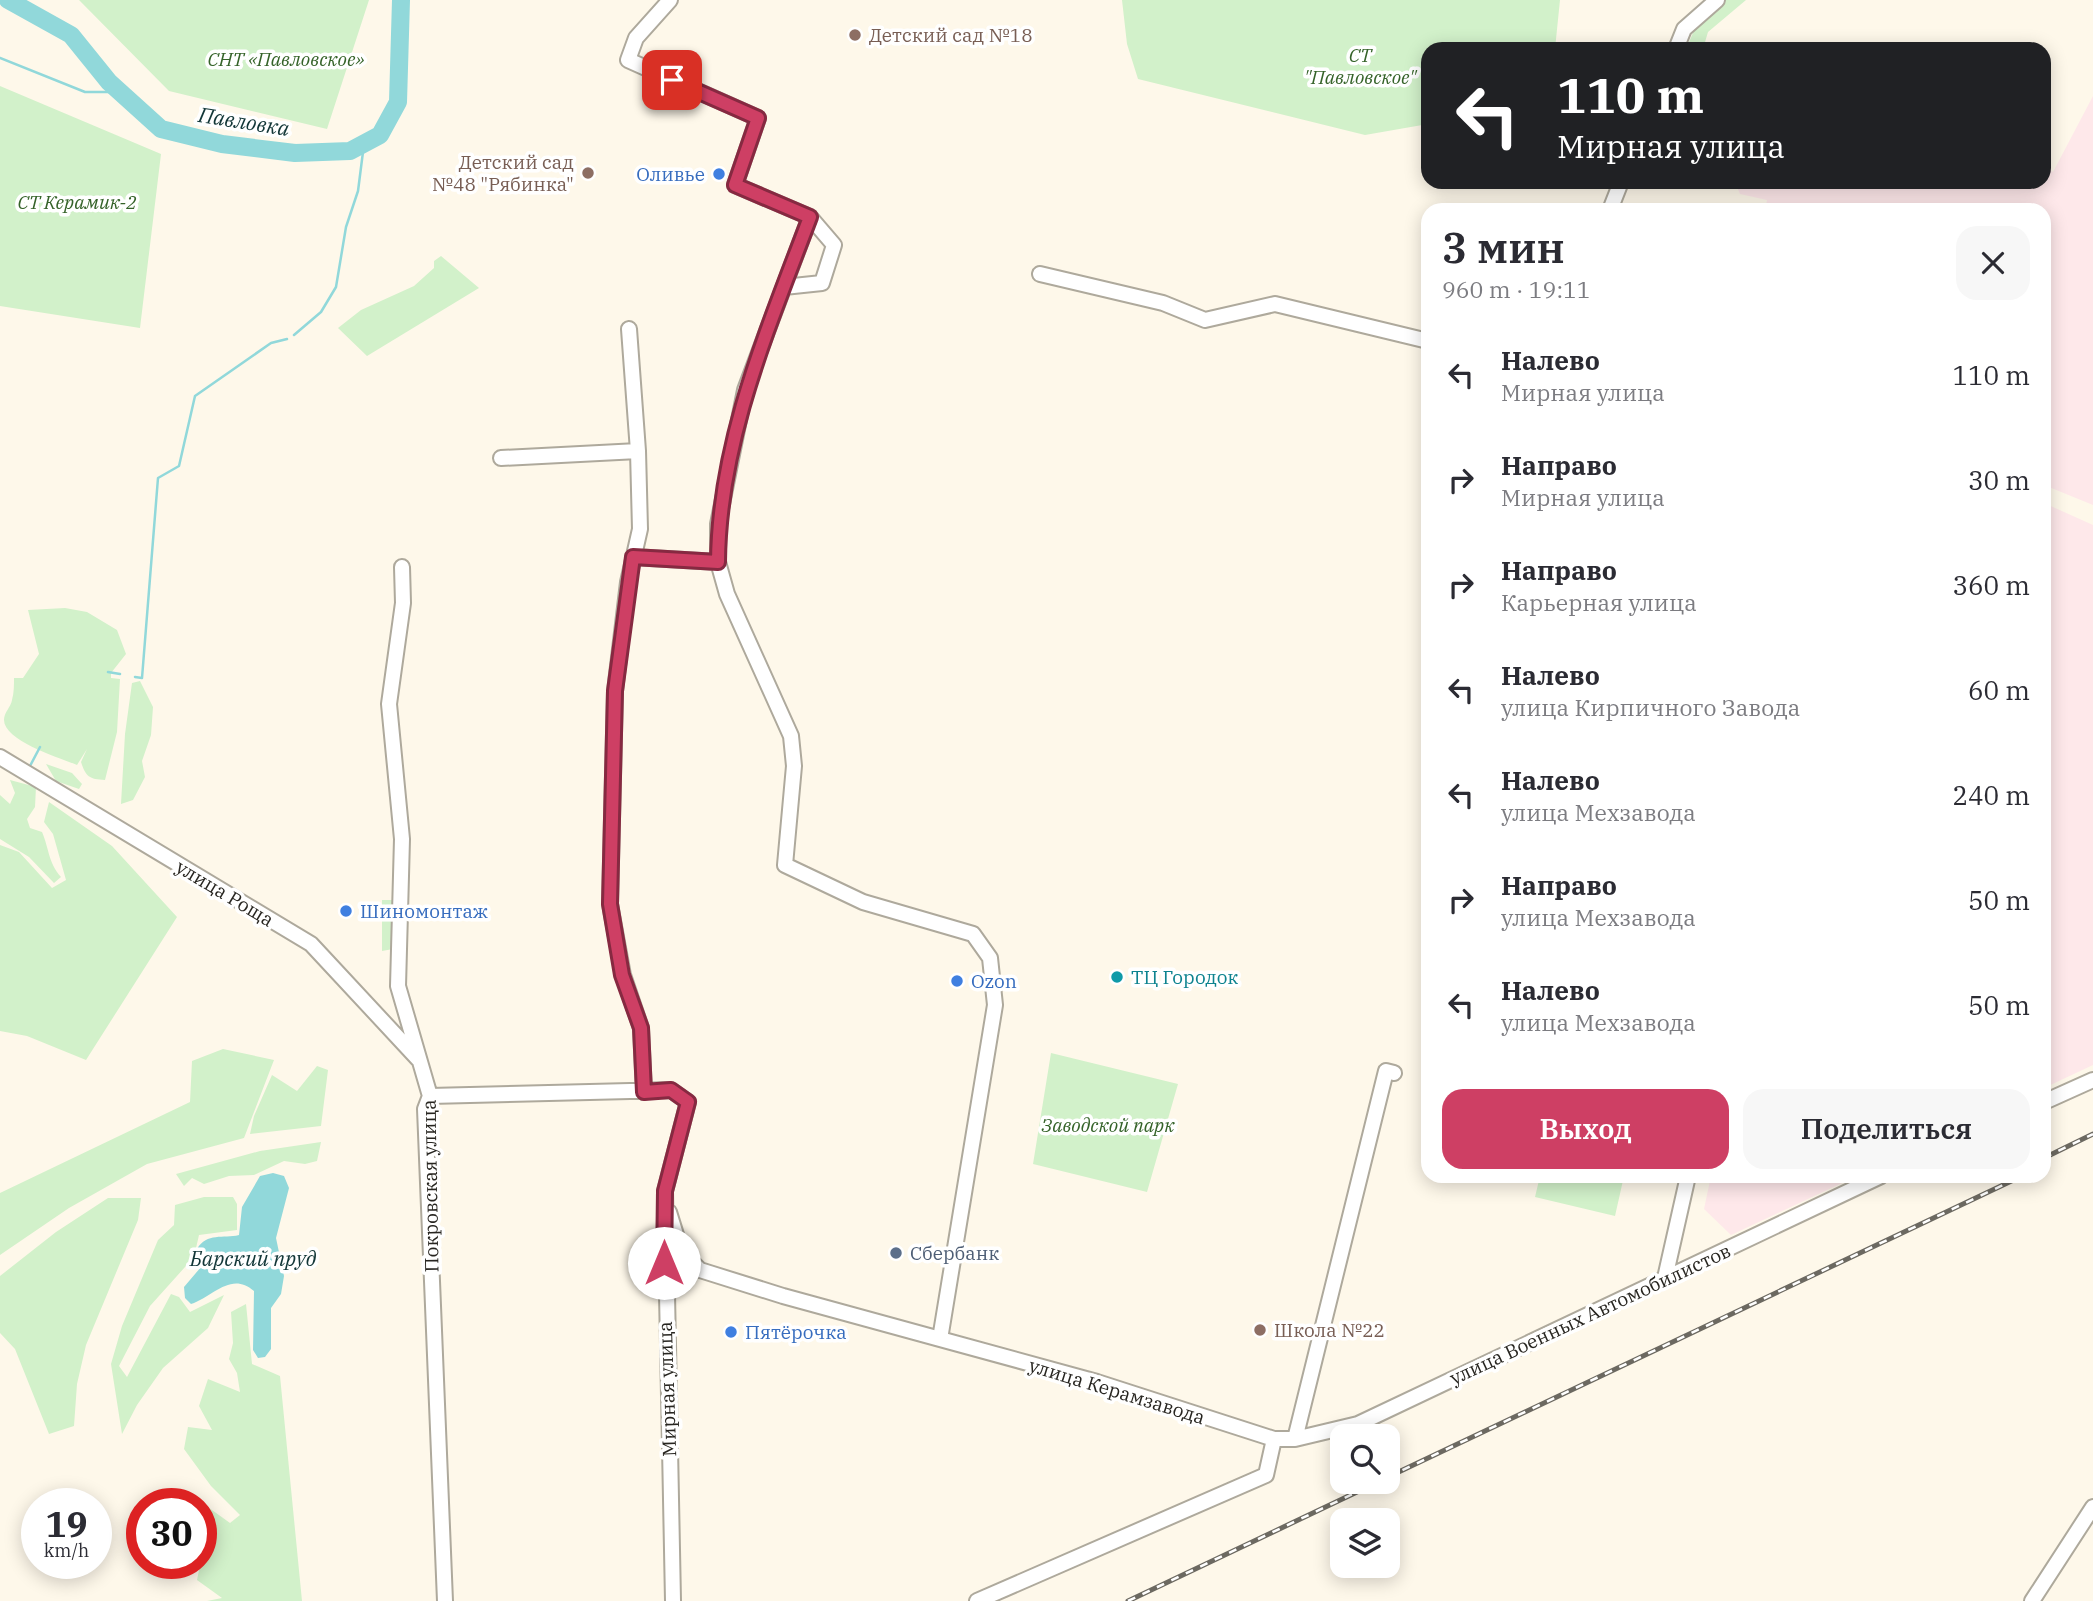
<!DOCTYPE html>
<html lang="ru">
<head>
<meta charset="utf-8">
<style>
  body { margin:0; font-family:"IBM Plex Serif",serif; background:#f7f7f7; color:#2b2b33; height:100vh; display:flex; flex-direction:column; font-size:26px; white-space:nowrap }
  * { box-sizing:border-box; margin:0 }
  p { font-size:23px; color:#7c7c81 }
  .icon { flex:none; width:38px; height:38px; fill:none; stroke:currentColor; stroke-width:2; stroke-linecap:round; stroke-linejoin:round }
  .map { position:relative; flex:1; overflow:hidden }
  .sheet { position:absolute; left:1421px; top:203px; width:630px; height:980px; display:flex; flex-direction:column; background:#fff; border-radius:21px; box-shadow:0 4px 18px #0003 }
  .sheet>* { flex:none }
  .top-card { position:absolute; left:1421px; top:42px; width:630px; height:147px; border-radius:21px; box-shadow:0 4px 18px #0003; background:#202124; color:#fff; overflow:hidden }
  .controls { position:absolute; left:1330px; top:1424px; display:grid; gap:14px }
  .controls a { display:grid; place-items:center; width:70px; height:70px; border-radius:14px; background:#fff; box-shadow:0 4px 18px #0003; font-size:35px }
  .speed { position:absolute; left:21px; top:1488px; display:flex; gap:14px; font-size:35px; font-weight:700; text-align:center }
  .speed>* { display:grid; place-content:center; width:91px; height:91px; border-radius:50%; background:#fff; box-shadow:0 4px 18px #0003; line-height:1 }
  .speed small { font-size:18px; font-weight:400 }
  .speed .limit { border:10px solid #d22; background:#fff; color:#111 }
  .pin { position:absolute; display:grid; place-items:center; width:60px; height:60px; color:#fff; margin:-30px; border-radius:14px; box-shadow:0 4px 10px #0006 }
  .me { position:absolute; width:77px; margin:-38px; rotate:0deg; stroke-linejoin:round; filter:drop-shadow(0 0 5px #0008) }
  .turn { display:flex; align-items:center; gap:24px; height:147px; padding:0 21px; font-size:32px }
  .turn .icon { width:91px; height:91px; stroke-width:2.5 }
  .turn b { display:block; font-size:49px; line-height:60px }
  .round { display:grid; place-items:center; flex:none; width:74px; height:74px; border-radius:21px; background:#f7f7f7 }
  .overview { display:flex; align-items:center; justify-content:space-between; height:119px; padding:0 21px }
  h1 { font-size:42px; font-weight:600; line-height:52px }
  .primary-button { display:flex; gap:14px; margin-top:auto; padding:14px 21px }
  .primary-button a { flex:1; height:80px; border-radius:21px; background:#ce3f64; color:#fff; font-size:28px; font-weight:600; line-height:80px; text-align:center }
  .primary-button a+a { background:#f7f7f7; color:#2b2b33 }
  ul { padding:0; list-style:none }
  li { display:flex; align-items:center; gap:21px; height:105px; padding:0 21px }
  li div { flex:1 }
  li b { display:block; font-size:26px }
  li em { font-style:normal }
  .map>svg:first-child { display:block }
</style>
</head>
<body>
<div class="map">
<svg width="2093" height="1601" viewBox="0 0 2093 1601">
  <rect width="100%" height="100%" fill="#fef8ea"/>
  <path fill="#fee8ea" d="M 2093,96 L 2093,505 L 2044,485 L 2044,210 L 1765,210 L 1767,200 L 1740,194 L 1737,187 L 1738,182 L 2044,182 L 2044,164 L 2053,172 Z
    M 2044,503 L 2093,525 L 2093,1065 L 2044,1088 Z
    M 1711,1176 L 1857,1176 L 1731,1235 L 1704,1209 Z"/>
  <path fill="#d2f1ca" d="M 79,0 L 369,0 L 327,129 L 169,91 Z
    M 1122,0 L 1560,0 L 1555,49 L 1428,49 L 1428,124 L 1365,135 L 1138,79 L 1127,44 Z
    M 1725,0 L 1746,0 L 1708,32 L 1703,49 L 1686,49 L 1696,26 Z
    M 0,86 L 161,154 L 140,328 L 0,306 Z
    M 441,256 L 479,288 L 367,356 L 338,328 L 361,310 L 414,286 L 434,268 L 434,261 Z
    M 65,608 L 87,612 L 117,630 L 126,654 L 111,673 L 111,678 L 120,679 L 117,732 L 105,780 C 89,779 86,777 81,762 L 87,749 L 77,765 C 60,758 4,741 4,720 C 4,712 11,707 12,700 C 14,693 14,685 14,678 L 23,678 L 39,654 L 28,610 Z
    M 140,681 L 153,707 L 151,735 L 142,761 L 145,777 L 133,800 L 121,804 L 125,734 L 132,683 Z
    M 46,764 L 72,773 L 82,784 L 79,789 L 56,781 Z
    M 10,780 L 36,787 L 35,807 L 27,819 L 30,828 L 42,832 C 49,848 48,862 61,877 L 54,883 L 29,857 L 0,839 L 0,795 L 10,804 L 15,793 Z
    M 49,802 L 112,846 L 177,917 L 86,1060 L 27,1036 L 0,1031 L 0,845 L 19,852 L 52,888 L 66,880 L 53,834 L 44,822 Z
    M 382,900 L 392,900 L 393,949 L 382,951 Z
    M 223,1049 L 274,1060 L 244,1138 L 147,1164 L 69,1208 L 0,1255 L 0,1193 L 190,1102 L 192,1061 Z
    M 1051,1053 L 1178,1084 L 1147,1192 L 1033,1164 Z
    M 317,1066 L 328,1070 L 321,1126 L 250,1134 L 254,1116 L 272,1075 L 297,1091 Z
    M 321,1142 L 317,1161 L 305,1164 L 284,1161 L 254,1175 L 229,1176 L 204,1184 L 192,1178 L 184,1186 L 176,1174 L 260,1151 Z
    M 1540,1176 L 1624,1176 L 1615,1216 L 1535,1197 Z
    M 204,1197 L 233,1197 L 237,1204 L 237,1230 L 199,1235 L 194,1257 L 150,1306 L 119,1366 L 127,1377 L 171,1294 L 179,1297 L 190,1312 L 224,1295 L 208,1328 L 163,1368 L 137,1405 L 122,1434 L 111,1364 L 122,1326 L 158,1240 L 174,1225 L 175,1205 Z
    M 108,1198 L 141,1198 L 138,1220 L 86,1345 L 77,1384 L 74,1426 L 49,1434 L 15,1349 L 0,1333 L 0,1276 L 56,1232 Z
    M 246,1304 L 252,1364 L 280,1376 L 302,1601 L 207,1601 L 222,1598 L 197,1580 L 205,1541 L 205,1505 L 230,1523 L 240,1515 L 211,1486 L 184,1449 L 188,1427 L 212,1430 L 199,1406 L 208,1379 L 240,1392 L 237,1373 L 229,1359 L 233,1343 L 231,1312 Z"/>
  <path fill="#91d8da" d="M 273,1173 L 284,1176 L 289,1188 L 276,1238 L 284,1276 L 281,1294 L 271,1308 L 271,1349 L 265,1357 L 258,1358 L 253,1350 L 254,1291 C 231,1271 214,1296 191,1304 L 185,1298 L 184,1287 L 201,1267 L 197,1249 C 207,1232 223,1239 239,1235 L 242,1207 L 260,1176 Z"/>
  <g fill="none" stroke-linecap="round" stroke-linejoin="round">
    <path stroke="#91d8da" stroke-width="2.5" d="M 0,58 L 85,92 L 121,92
      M 294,335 L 321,312 L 336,287 L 346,227 L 358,191 L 364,144
      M 108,672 L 120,674
      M 135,677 L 142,678 L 158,478 L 179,466 L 195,396 L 271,343 L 287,339
      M 30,766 L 40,747"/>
    <path stroke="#91d8da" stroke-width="18" d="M 8,0 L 71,35 L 109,82 L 161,129 L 222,144 L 295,153 L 350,151 L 380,135 L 398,102 L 401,0"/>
    <g stroke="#aea99c" stroke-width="18">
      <path id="minor" d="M 670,0 L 636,38 L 628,60 L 758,118 L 735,185 L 810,217 L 834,245 L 822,283 L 784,287
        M 1676,49 L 1684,29 L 1717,0
        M 1610,210 L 1621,182
        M 810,217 L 745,390 L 718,524 L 718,562 L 727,594 L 791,736 L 794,766 L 785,865 L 863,902 L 973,934 L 990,958 L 995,1005 L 940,1339 L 1097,1382 L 1274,1439 L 1295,1439 L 1358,1424 L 1881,1176
        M 1040,274 L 1163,303 L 1205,320 L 1275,304 L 1428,341
        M 629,329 L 638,451 L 640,529 L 628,582 L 615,691 L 610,904 L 623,975 L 641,1028 L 644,1092
        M 501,458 L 638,451
        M 633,557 L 718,562
        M 402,567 L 403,603 L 389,704 L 402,839 L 398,986 L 430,1096 L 425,1109 L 445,1601
        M 0,757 L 311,944 L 418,1059
        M 430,1096 L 671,1090 L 688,1102 L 665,1191 L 673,1601
        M 2044,1102 L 2093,1080
        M 669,1212 L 681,1251 L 700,1270 L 783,1296 L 940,1339
        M 1665,1278 L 1688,1176
        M 1295,1439 L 1386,1071 L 1394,1073
        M 977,1601 L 1266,1475 L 1274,1439
        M 2032,1601 L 2093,1507"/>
    </g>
    <use href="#minor" stroke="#fff" stroke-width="14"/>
    <g stroke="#6c6961" stroke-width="5">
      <path id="rail" d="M 2044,1158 L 2093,1134
        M 1388,1477 L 2022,1176
        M 1128,1601 L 1378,1482"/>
    </g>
    <use href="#rail" stroke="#fff" stroke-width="2.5" stroke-dasharray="8" stroke-linecap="butt"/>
  </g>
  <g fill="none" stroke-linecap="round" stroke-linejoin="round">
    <g stroke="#862941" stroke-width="18">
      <path id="route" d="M 664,1263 L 665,1191 L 688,1102 L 671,1090 L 644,1092 L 641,1028 L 622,975 L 610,904 L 615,691 L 633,557 L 718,562 C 719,441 768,329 810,217 L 735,185 L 758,118 L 672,80"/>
    </g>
    <use href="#route" stroke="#ce3f64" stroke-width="12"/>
  </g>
  <g fill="#8d6e63" stroke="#fff" stroke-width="2.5">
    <circle cx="855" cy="35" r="7"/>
    <circle cx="588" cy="173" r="7"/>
    <circle cx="1260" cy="1330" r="7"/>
  </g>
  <g fill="#3f7fe0" stroke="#fff" stroke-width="2.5">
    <circle cx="719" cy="174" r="7"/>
    <circle cx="346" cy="911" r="7"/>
    <circle cx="957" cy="981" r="7"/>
    <circle cx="731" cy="1332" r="7"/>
  </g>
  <circle fill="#0f9aa8" stroke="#fff" stroke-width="2.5" cx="1117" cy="977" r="7"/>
  <circle fill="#5c6f8a" stroke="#fff" stroke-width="2.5" cx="896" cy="1253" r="7"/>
  <g text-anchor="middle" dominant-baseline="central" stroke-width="7" stroke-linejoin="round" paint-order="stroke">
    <g font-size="19" fill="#785e54" stroke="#fff" text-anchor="start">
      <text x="869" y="35">Детский сад №18</text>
      <text x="574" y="162" text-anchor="end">Детский сад<tspan x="574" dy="22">№48 "Рябинка"</tspan></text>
      <text x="1274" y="1330">Школа №22</text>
    </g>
    <g font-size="19" font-style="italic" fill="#356329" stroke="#fff">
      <text x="1360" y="55">СТ<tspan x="1360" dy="22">"Павловское"</tspan></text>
      <text x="286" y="59">СНТ «Павловское»</text>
      <text x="77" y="202">СТ Керамик-2</text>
      <text x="1108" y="1125">Заводской парк</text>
    </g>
    <g font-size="19" fill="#366cbe" stroke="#fff" text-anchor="start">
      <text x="705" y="174" text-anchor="end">Оливье</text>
      <text x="360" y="911">Шиномонтаж</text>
      <text x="971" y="981">Ozon</text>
      <text x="745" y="1332">Пятёрочка</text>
    </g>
    <g font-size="19" fill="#272520" stroke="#fff">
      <text transform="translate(225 893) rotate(31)">улица Роща</text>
      <text transform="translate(430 1186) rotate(-91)">Покровская улица</text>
      <text transform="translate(1590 1314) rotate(-25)">улица Военных Автомобилистов</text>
      <text transform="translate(667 1389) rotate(-92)">Мирная улица</text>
      <text transform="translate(1117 1391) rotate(17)">улица Керамзавода</text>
    </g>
    <g font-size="19" fill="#0d838f" stroke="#fff" text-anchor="start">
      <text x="1131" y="977">ТЦ Городок</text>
    </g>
    <g font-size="19" fill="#4e5e75" stroke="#fff" text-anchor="start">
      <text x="910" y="1253">Сбербанк</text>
    </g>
    <g font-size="21" font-style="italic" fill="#123637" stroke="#fff">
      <text transform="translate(244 121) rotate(9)">Павловка</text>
      <text x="253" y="1258">Барский пруд</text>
    </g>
  </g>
</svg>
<div class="controls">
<a><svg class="icon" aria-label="search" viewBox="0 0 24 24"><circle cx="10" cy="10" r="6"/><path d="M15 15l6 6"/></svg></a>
<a><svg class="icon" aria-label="layers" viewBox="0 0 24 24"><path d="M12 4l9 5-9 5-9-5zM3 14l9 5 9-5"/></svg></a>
</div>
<div class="speed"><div>19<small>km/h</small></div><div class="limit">30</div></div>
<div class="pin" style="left:672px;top:80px;background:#d93025"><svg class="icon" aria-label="arrive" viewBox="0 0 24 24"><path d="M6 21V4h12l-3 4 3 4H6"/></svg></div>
<svg class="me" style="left:664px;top:1263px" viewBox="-20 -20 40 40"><circle r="19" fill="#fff"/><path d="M0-13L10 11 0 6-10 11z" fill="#ce3f64"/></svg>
<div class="top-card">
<div class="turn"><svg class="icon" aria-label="left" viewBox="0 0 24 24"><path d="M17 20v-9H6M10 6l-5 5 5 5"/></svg><div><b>110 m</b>Мирная улица</div></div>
</div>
<section class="sheet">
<div class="overview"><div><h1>3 мин</h1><p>960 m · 19:11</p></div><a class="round"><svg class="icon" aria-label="close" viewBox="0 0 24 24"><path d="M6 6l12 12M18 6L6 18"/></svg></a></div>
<ul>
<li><svg class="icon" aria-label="left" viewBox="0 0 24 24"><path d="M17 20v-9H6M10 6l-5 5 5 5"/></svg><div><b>Налево</b><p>Мирная улица</p></div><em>110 m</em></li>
<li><svg class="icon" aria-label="right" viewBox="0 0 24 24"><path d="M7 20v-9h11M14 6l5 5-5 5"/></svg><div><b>Направо</b><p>Мирная улица</p></div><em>30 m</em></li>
<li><svg class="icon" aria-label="right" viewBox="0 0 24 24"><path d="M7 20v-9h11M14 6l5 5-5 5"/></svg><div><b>Направо</b><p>Карьерная улица</p></div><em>360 m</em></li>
<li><svg class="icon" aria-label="left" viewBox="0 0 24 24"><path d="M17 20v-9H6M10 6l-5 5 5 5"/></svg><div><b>Налево</b><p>улица Кирпичного Завода</p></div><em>60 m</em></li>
<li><svg class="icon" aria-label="left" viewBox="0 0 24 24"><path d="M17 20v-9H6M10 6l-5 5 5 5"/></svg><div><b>Налево</b><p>улица Мехзавода</p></div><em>240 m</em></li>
<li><svg class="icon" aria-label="right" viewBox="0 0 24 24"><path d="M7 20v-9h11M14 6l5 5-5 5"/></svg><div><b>Направо</b><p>улица Мехзавода</p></div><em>50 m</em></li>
<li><svg class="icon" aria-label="left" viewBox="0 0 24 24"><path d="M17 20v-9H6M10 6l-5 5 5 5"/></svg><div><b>Налево</b><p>улица Мехзавода</p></div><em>50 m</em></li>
</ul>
<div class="primary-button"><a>Выход</a><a>Поделиться</a></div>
</section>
</div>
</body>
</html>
